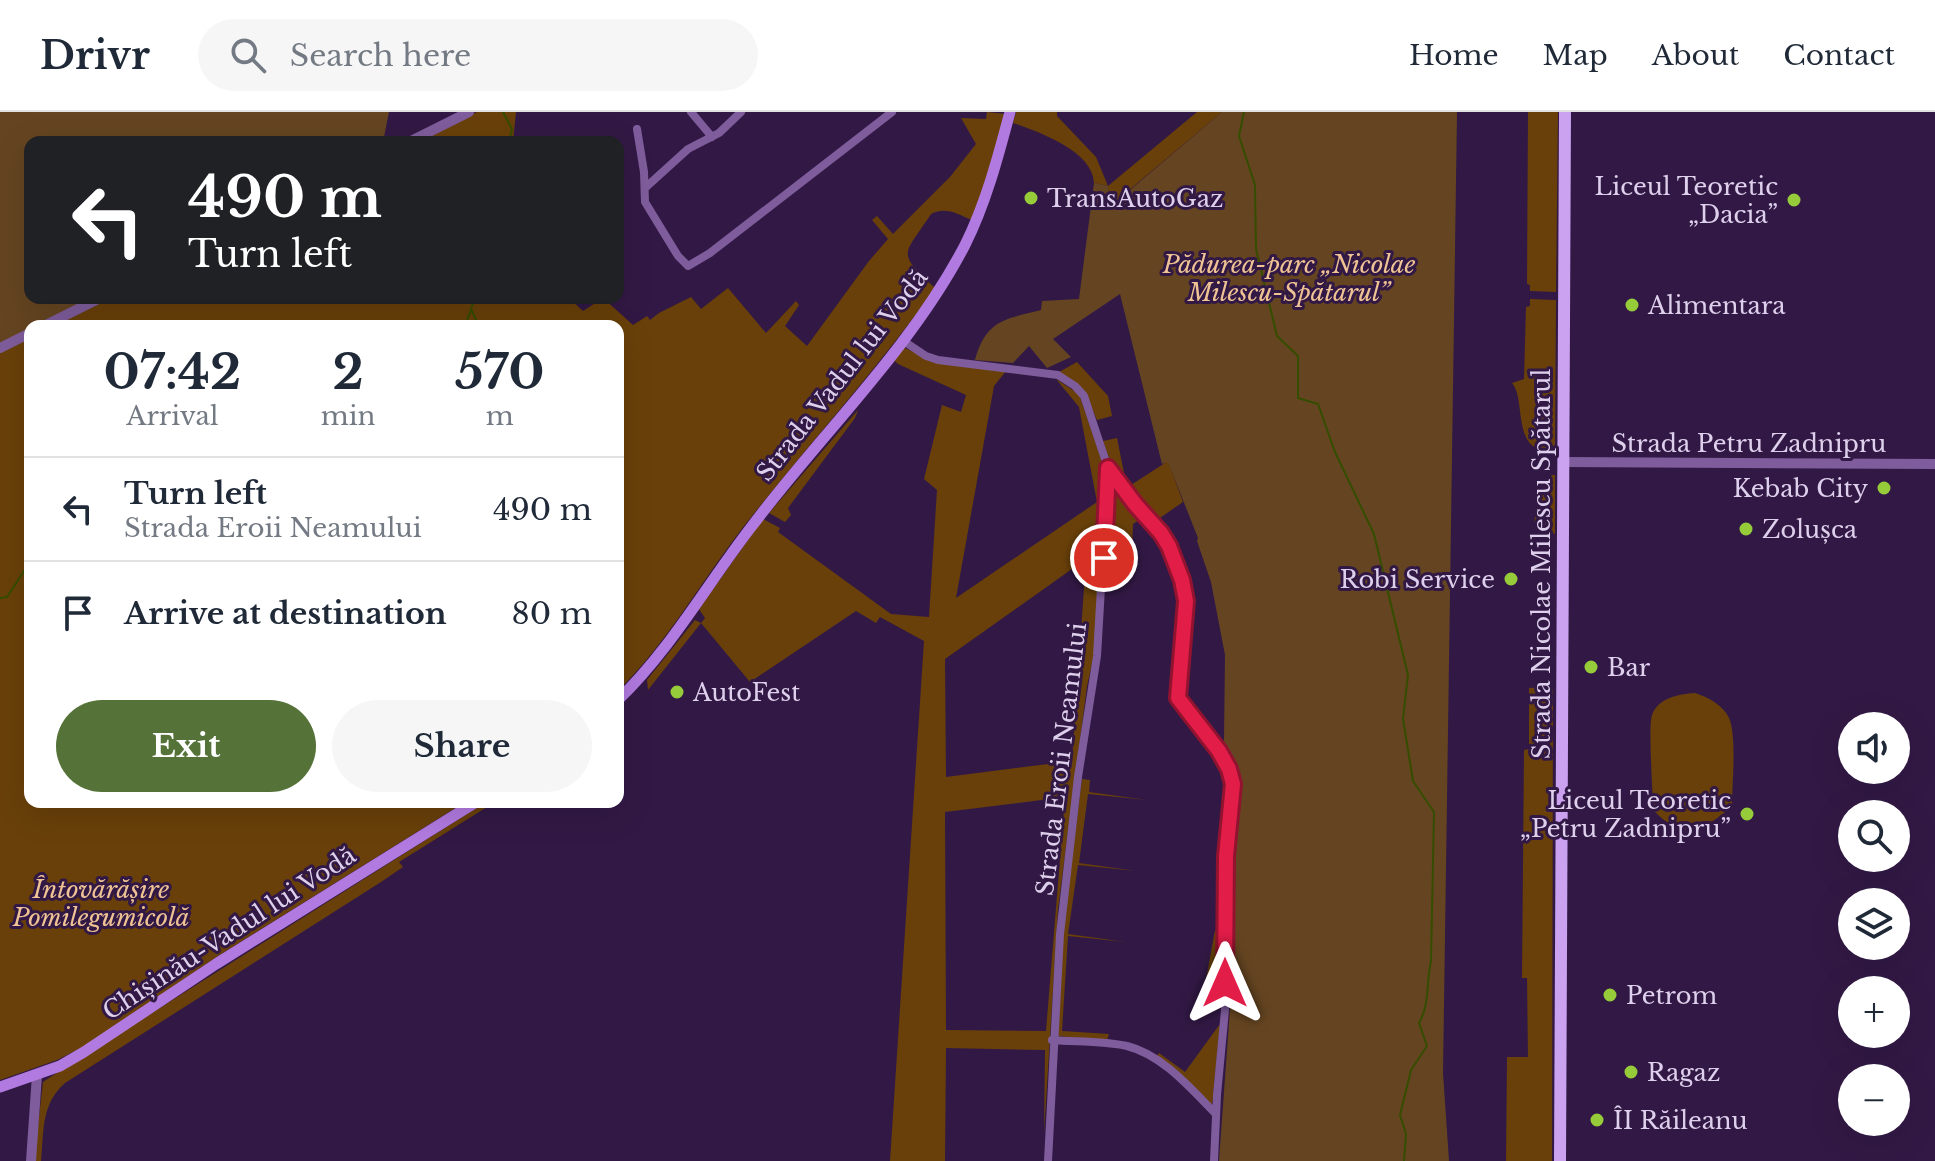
<!DOCTYPE html>
<html lang="en">
<head>
<meta charset="utf-8">
<style>
  body { margin:0; font-family:"Libre Baskerville",serif; background:#f6f6f7; color:#1f2937; height:100vh; display:flex; flex-direction:column; font-size:30px; white-space:nowrap }
  * { box-sizing:border-box; margin:0 }
  p { font-size:26px; color:#747a83 }
  .icon { flex:none; width:44px; height:44px; fill:none; stroke:currentColor; stroke-width:2; stroke-linecap:round; stroke-linejoin:round }
  .map { position:relative; flex:1; overflow:hidden }
  .sheet { position:absolute; left:24px; top:208px; width:600px; height:488px; display:flex; flex-direction:column; background:#fff; border-radius:16px; box-shadow:0 8px 32px #0002 }
  .sheet>* { flex:none }
  .banner { position:absolute; left:24px; top:24px; width:600px; height:168px; border-radius:16px; box-shadow:0 8px 32px #0002; background:#202124; color:#fff; overflow:hidden }
  .buttons { position:absolute; left:1838px; top:600px; display:grid; gap:16px }
  .buttons a { display:grid; place-items:center; width:72px; height:72px; border-radius:50%; background:#fff; box-shadow:0 8px 32px #0002; font-size:40px }
  .pin { position:absolute; display:grid; place-items:center; width:68px; height:68px; color:#fff; margin:-34px; border:4px solid #fff; border-radius:50%; box-shadow:0 2px 8px #0007 }
  .me { position:absolute; width:88px; margin:-44px; rotate:0deg; stroke-linejoin:round; filter:drop-shadow(0 0 6px #0008) }
  .turn { display:flex; align-items:center; gap:28px; height:168px; padding:0 32px; font-size:36px }
  .turn .icon { width:104px; height:104px; stroke-width:2.5 }
  .turn b { display:block; font-size:56px; line-height:68px }
  .eta { display:flex; justify-content:space-evenly; align-items:center; height:136px; text-align:center }
  .eta b { font-size:48px; font-weight:700; line-height:56px }
  .cta { display:flex; gap:16px; margin-top:auto; padding:16px 32px }
  .cta a { flex:1; height:92px; border-radius:48px; background:#557238; color:#fff; font-size:32px; font-weight:700; line-height:92px; text-align:center }
  .cta a+a { background:#f6f6f7; color:#1f2937 }
  ul { padding:0; list-style:none }
  li { display:flex; align-items:center; gap:24px; height:104px; padding:0 32px; border-top:2px solid #e0e1e3 }
  li div { flex:1 }
  li b { display:block; font-size:30px }
  li em { font-style:normal }
  header { display:flex; align-items:center; gap:48px; box-sizing:border-box; height:112px; padding:0 40px; background:#fff; border-bottom:2px solid #e0e1e3 }
  header strong { font-size:38px }
  nav { display:flex; gap:44px; margin-inline-start:auto; font-size:28px }
  .search { width:560px; height:72px; background:#f6f6f7; display:flex; align-items:center; gap:20px; box-sizing:border-box; padding:0 28px; border-radius:44px; color:#747a83; font-size:30px }
  .map>svg:first-child { display:block }
</style>
</head>
<body>
<header>
<strong>Drivr</strong>
<div class="search"><svg class="icon" aria-label="search" viewBox="0 0 24 24"><circle cx="10" cy="10" r="6"/><path d="M15 15l6 6"/></svg>Search here</div>
<nav><a>Home</a><a>Map</a><a>About</a><a>Contact</a></nav>
</header>
<div class="map">
<svg width="1935" height="1049" viewBox="0 0 1935 1049">
  <rect width="100%" height="100%" fill="#321945"/>
  <path fill="#694009" fill-rule="evenodd" d="M 477,0 L 516,0 L 513,30 L 417,30 Z
    M 987,0 L 1006,2 L 990,59 L 972,108 C 958,102 945,94 931,102 C 903,145 896,139 935,176 C 876,259 807,334 744,414 C 702,468 667,531 618,579 L 618,214 L 51,214 L 107,186 L 569,186 L 583,199 L 603,186 L 633,213 L 647,204 L 650,208 L 659,201 L 691,185 L 701,197 L 728,176 L 766,221 L 796,189 L 799,193 L 785,214 L 807,234 L 869,149 L 888,127 L 872,108 L 877,104 L 893,122 L 950,65 L 976,32 L 961,6 L 986,7 Z
    M 1016,0 L 1057,0 L 1057,4 L 1096,45 L 1108,74 L 1197,0 L 1222,0 L 1109,95 L 1108,74 L 1094,71 C 1093,39 1039,20 1013,11 Z
    M 1528,0 L 1558,0 L 1556,180 L 1530,179 L 1530,173 L 1527,172 Z
    M 1530,187 L 1556,188 L 1555,339 C 1510,344 1527,288 1512,271 L 1524,267 L 1526,195 L 1530,194 Z
    M 30,225 L 30,690 L 465,690 L 218,844 L 85,934 L 57,948 L 0,968 L 0,240 Z
    M 901,234 C 936,252 968,256 1006,259 L 994,274 L 956,486 L 1097,390 L 1079,295 L 1056,267 L 1079,282 L 1103,352 L 1104,367 L 1094,543 L 1087,574 L 1058,797 L 1044,1021 L 1045,938 L 946,936 L 945,1049 L 890,1049 L 924,529 L 880,505 L 876,511 L 856,499 L 750,570 L 701,511 L 648,578 L 647,568 L 695,508 L 701,511 L 705,506 L 699,497 L 763,407 L 780,416 L 778,420 L 891,502 L 929,505 L 937,378 L 924,367 L 942,293 L 961,300 L 966,283 L 898,252 L 892,246 ZM 1086,447 L 1072,649 L 946,665 L 945,547 ZM 1065,685 L 1046,919 L 946,918 L 945,700 Z
    M 1077,250 L 1108,284 L 1112,304 L 1097,308 L 1085,280 L 1059,260 Z
    M 858,298 L 855,306 L 788,396 L 791,403 L 785,410 L 769,401 Z
    M 1117,326 L 1125,366 L 1131,373 L 1168,349 L 1183,390 L 1157,408 C 1130,385 1113,363 1103,329 Z
    M 1552,363 L 1555,363 L 1555,422 L 1535,413 L 1534,410 L 1541,378 Z
    M 1110,365 L 1142,406 L 1133,412 L 1132,437 L 1120,436 L 1117,455 L 1106,453 Z
    M 1550,575 L 1553,577 L 1552,1049 L 1506,1049 L 1507,945 L 1528,945 L 1527,866 L 1522,866 L 1524,638 L 1529,637 L 1529,576 Z
    M 1695,581 C 1708,585 1723,593 1729,606 C 1737,623 1732,674 1732,694 C 1703,720 1683,729 1653,698 C 1653,681 1648,615 1652,603 C 1658,586 1679,582 1695,581 Z
    M 1082,667 L 1090,668 L 1089,680 L 1147,688 L 1088,682 L 1079,751 L 1136,759 L 1078,753 L 1068,822 L 1126,830 L 1068,824 L 1062,919 L 1109,922 L 1107,928 L 1056,924 L 1060,842 Z
    M 486,690 L 495,690 L 399,750 L 403,755 L 381,770 L 65,971 C 41,992 44,1019 41,1049 L 34,1049 L 43,970 L 49,966 Z
    M 1215,818 L 1220,821 L 1220,891 L 1204,879 Z
    M 1220,912 L 1212,994 L 1156,945 L 1159,941 L 1185,960 Z"/>
  <path fill="#654521" d="M 0,0 L 389,0 L 383,30 L 30,30 L 30,186 L 91,186 L 36,214 L 30,214 L 30,217 L 0,232 Z
    M 1222,0 L 1457,0 L 1443,961 L 1449,1049 L 1219,1049 L 1230,897 L 1230,721 L 1235,665 L 1224,629 L 1225,543 L 1211,470 L 1197,429 L 1198,426 L 1168,350 L 1162,352 L 1120,182 L 1053,227 L 1071,245 L 1047,256 L 1029,234 L 1013,251 L 975,248 C 986,208 1005,207 1041,198 L 1042,189 L 1079,187 L 1094,71 L 1108,74 L 1110,95 Z"/>
  <g fill="none" stroke-linecap="round" stroke-linejoin="round">
    <path stroke="#344d00" stroke-width="2" d="M 503,0 L 512,17 L 509,30
      M 1244,0 L 1239,24 L 1255,73 L 1256,137 L 1277,224 L 1298,244 L 1298,286 L 1318,292 L 1335,340 L 1374,422 L 1408,563 L 1403,607 L 1413,669 L 1434,700 L 1431,849 C 1426,871 1430,892 1419,911 L 1427,934 L 1411,958 L 1400,1003 L 1406,1022 L 1404,1049
      M 471,197 L 479,214
      M 465,214 L 475,186
      M 0,486 L 7,485 L 30,450"/>
    <path stroke="#7f5d9c" stroke-width="8" d="M 691,0 L 712,25
      M 637,17 L 644,60 L 645,90 L 678,144 L 688,154 L 710,141 L 892,0
      M 645,76 L 688,37 L 719,21 L 741,0
      M 902,228 L 926,244 L 938,248 L 1058,263 L 1075,274 L 1084,284 L 1108,356 L 1097,544 L 1078,665 L 1060,822 L 1048,1049
      M 1109,357 L 1135,392 L 1161,421 L 1169,434 L 1182,468 L 1186,489 L 1178,586 L 1219,639 L 1229,657 L 1233,672 L 1226,744 L 1225,898 L 1217,983 L 1214,1049
      M 1052,928 C 1077,930 1103,929 1127,934 C 1163,943 1191,977 1216,1002"/>
    <path stroke="#7f5d9c" stroke-width="10" d="M 409,30 L 469,0
      M 44,214 L 100,186
      M 0,236 L 30,221
      M 1563,350 L 1935,352
      M 31,1049 L 37,963"/>
    <path stroke="#b17ae0" stroke-width="11" d="M 618,588 C 671,537 707,472 752,414 C 822,321 911,237 965,133 C 986,91 998,45 1010,0
      M 0,975 L 60,954 L 84,940 L 216,852 L 476,690"/>
    <path stroke="#caa2f0" stroke-width="12" d="M 1560,1049 L 1565,0"/>
  </g>
  <g fill="none" stroke-linecap="round" stroke-linejoin="round">
    <g stroke="#92132f" stroke-width="20">
      <path id="route" d="M 1104,446 L 1108,356 L 1135,392 L 1161,421 L 1169,434 L 1182,468 L 1186,489 L 1178,586 L 1219,639 L 1229,657 L 1233,672 L 1226,744 L 1225,871"/>
    </g>
    <use href="#route" stroke="#e11d48" stroke-width="14"/>
  </g>
  <g fill="#96cc39" stroke="#321945" stroke-width="3">
    <circle cx="1031" cy="86" r="8"/>
    <circle cx="1794" cy="88" r="8"/>
    <circle cx="1632" cy="193" r="8"/>
    <circle cx="1884" cy="376" r="8"/>
    <circle cx="1746" cy="417" r="8"/>
    <circle cx="1511" cy="467" r="8"/>
    <circle cx="1591" cy="555" r="8"/>
    <circle cx="677" cy="580" r="8"/>
    <circle cx="1747" cy="702" r="8"/>
    <circle cx="1610" cy="883" r="8"/>
    <circle cx="1631" cy="960" r="8"/>
    <circle cx="1597" cy="1008" r="8"/>
  </g>
  <g text-anchor="middle" dominant-baseline="central" stroke-width="6" stroke-linejoin="round" paint-order="stroke">
    <g font-size="24" fill="#ded0ec" stroke="#321945" text-anchor="start">
      <text x="1778" y="74" text-anchor="end">Liceul Teoretic<tspan x="1778" dy="28">„Dacia”</tspan></text>
      <text x="1047" y="86">TransAutoGaz</text>
      <text x="1648" y="193">Alimentara</text>
      <text x="1868" y="376" text-anchor="end">Kebab City</text>
      <text x="1762" y="417">Zolușca</text>
      <text x="1495" y="467" text-anchor="end">Robi Service</text>
      <text x="1607" y="555">Bar</text>
      <text x="693" y="580">AutoFest</text>
      <text x="1731" y="688" text-anchor="end">Liceul Teoretic<tspan x="1731" dy="28">„Petru Zadnipru”</tspan></text>
      <text x="1626" y="883">Petrom</text>
      <text x="1647" y="960">Ragaz</text>
      <text x="1613" y="1008">ÎI Răileanu</text>
    </g>
    <g font-size="24" font-style="italic" fill="#efc394" stroke="#321945">
      <text x="1289" y="152">Pădurea-parc „Nicolae<tspan x="1289" dy="28">Milescu-Spătarul”</tspan></text>
      <text x="101" y="777">Întovărășire<tspan x="101" dy="28">Pomilegumicolă</tspan></text>
    </g>
    <g font-size="24" fill="#ded0ec" stroke="#321945">
      <text transform="translate(842 263) rotate(-52)">Strada Vadul lui Vodă</text>
      <text x="1749" y="331">Strada Petru Zadnipru</text>
      <text transform="translate(1541 452) rotate(-90)">Strada Nicolae Milescu Spătarul</text>
      <text transform="translate(1061 647) rotate(-83)">Strada Eroii Neamului</text>
      <text transform="translate(229 821) rotate(-33)">Chișinău-Vadul lui Vodă</text>
    </g>
  </g>
</svg>
<div class="buttons">
<a><svg class="icon" aria-label="sound" viewBox="0 0 24 24"><path d="M4 9h4l5-4v14l-5-4H4zM17 9q2 3 0 6"/></svg></a>
<a><svg class="icon" aria-label="search" viewBox="0 0 24 24"><circle cx="10" cy="10" r="6"/><path d="M15 15l6 6"/></svg></a>
<a><svg class="icon" aria-label="layers" viewBox="0 0 24 24"><path d="M12 4l9 5-9 5-9-5zM3 14l9 5 9-5"/></svg></a>
<a>+</a>
<a>−</a>
</div>
<div class="pin" style="left:1104px;top:446px;background:#d93025"><svg class="icon" aria-label="arrive" viewBox="0 0 24 24"><path d="M6 21V4h12l-3 4 3 4H6"/></svg></div>
<svg class="me" style="left:1225px;top:871px" viewBox="-20 -20 40 40"><path d="M0-17L14 15 0 8-14 15z" fill="#e11d48" stroke="#fff" stroke-width="4"/></svg>
<div class="banner">
<div class="turn"><svg class="icon" aria-label="left" viewBox="0 0 24 24"><path d="M17 20v-9H6M10 6l-5 5 5 5"/></svg><div><b>490 m</b>Turn left</div></div>
</div>
<section class="sheet">
<div class="eta">
<div><b>07:42</b><p>Arrival</p></div>
<div><b>2</b><p>min</p></div>
<div><b>570</b><p>m</p></div>
</div>
<ul>
<li><svg class="icon" aria-label="left" viewBox="0 0 24 24"><path d="M17 20v-9H6M10 6l-5 5 5 5"/></svg><div><b>Turn left</b><p>Strada Eroii Neamului</p></div><em>490 m</em></li>
<li><svg class="icon" aria-label="arrive" viewBox="0 0 24 24"><path d="M6 21V4h12l-3 4 3 4H6"/></svg><div><b>Arrive at destination</b></div><em>80 m</em></li>
</ul>
<div class="cta"><a>Exit</a><a>Share</a></div>
</section>
</div>
</body>
</html>
